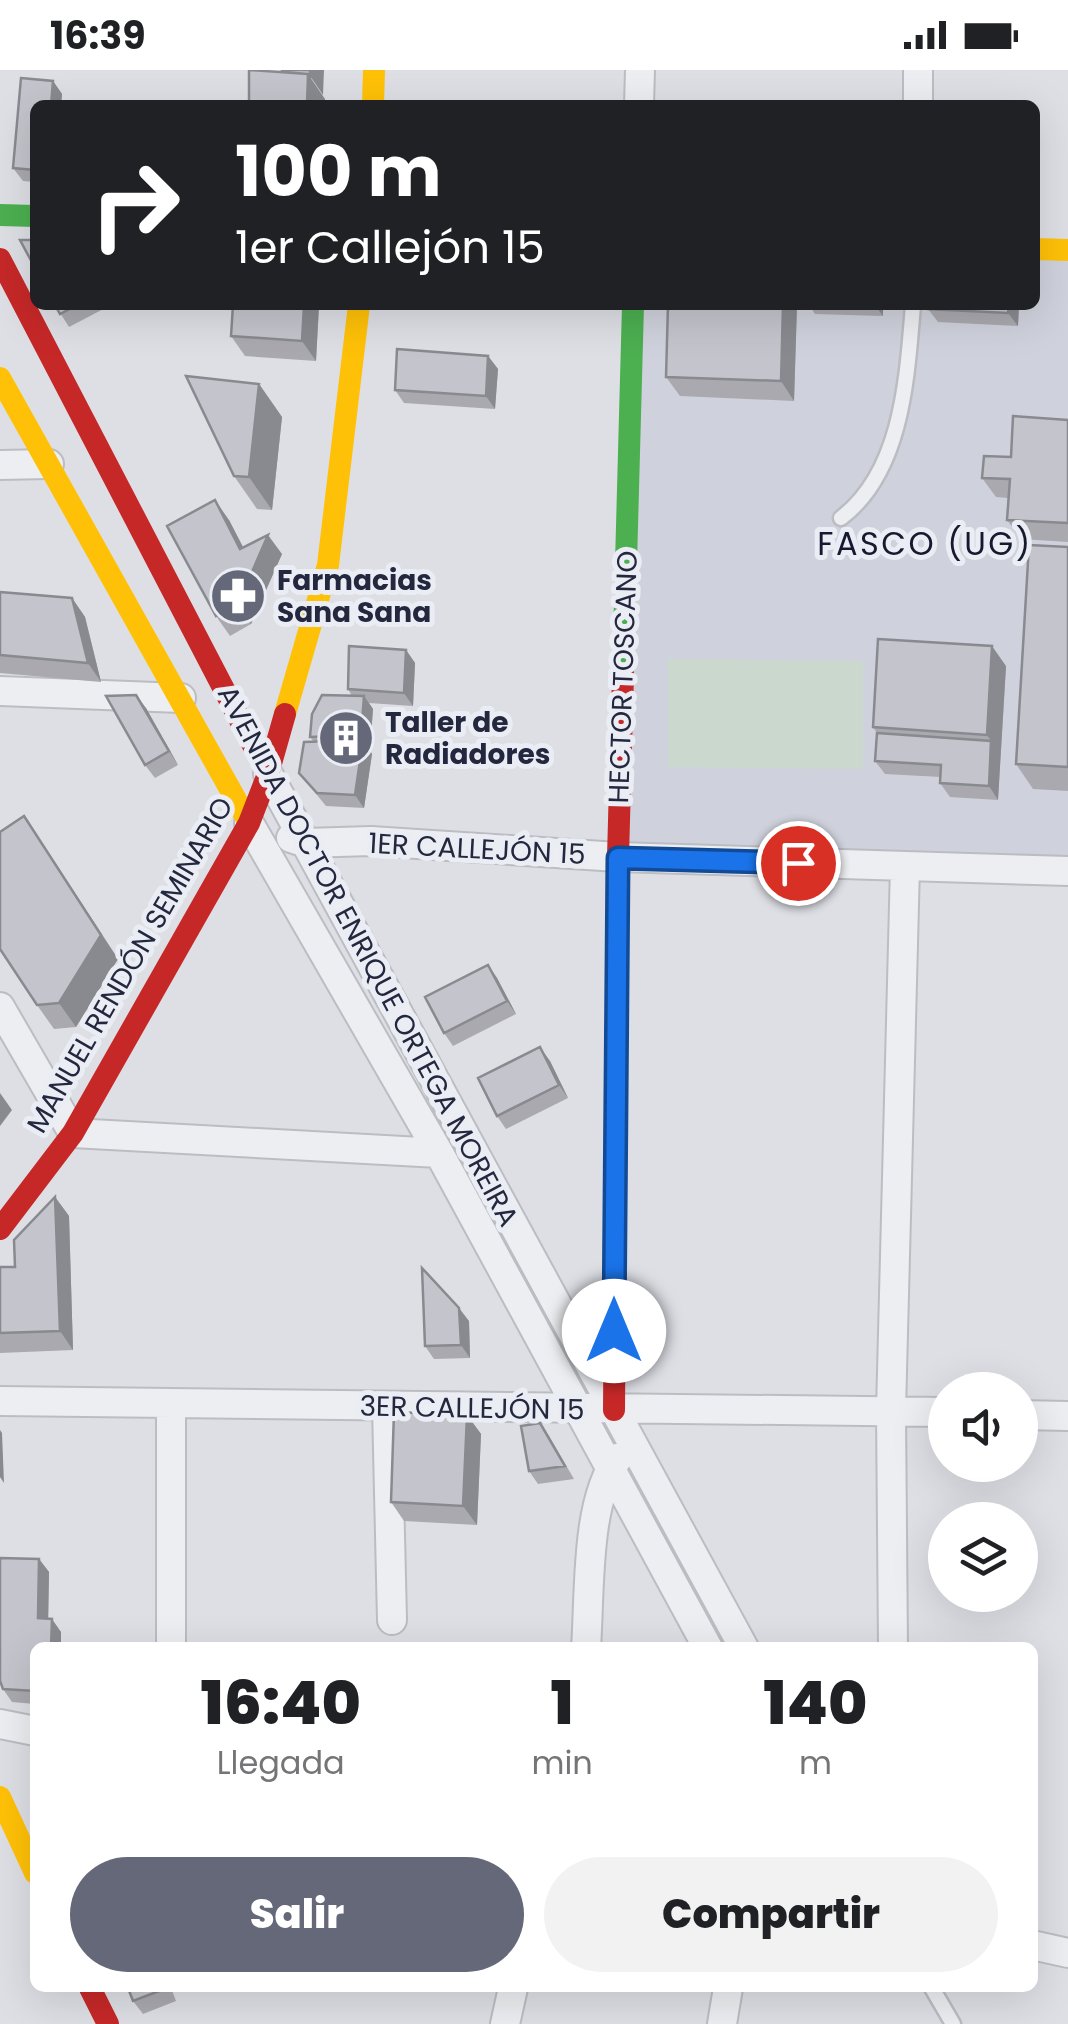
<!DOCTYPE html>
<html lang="es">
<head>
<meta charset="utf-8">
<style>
  body { margin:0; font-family:Poppins,sans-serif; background:#f2f2f2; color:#202124; height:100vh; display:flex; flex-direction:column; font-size:38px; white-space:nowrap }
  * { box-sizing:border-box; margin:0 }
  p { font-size:32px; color:#757577 }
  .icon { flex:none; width:55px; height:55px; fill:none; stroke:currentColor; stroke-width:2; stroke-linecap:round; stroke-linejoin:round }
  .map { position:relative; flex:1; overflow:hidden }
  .side { position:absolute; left:30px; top:1572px; width:1008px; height:350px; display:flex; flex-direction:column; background:#fff; border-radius:15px; box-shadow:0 10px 40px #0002 }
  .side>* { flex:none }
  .guide { position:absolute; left:30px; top:30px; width:1010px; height:210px; border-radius:15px; box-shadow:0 10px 40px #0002; background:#202124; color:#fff; overflow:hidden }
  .controls { position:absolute; left:928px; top:1302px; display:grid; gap:20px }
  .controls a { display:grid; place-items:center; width:110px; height:110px; border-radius:50%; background:#fff; box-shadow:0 10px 40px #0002; font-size:50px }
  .pin { position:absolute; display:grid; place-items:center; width:85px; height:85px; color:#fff; margin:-42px; border:5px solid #fff; border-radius:50%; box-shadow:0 2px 10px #0007 }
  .me { position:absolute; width:110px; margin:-55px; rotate:0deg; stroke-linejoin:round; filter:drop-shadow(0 0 8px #0008) }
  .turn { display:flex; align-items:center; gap:35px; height:210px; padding:0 40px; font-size:45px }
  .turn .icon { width:130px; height:130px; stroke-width:2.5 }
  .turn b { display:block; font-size:70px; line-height:85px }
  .eta { display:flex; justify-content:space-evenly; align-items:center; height:170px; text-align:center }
  .eta b { font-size:60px; font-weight:800; line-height:70px }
  .cta { display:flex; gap:20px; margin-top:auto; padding:20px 40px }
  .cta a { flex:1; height:115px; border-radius:60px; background:#656879; color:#fff; font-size:40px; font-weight:800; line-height:115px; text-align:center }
  .cta a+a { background:#f2f2f2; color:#202124 }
  .status { display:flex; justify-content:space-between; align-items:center; height:70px; padding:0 50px; background:#fff; direction:ltr }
  .status svg { height:28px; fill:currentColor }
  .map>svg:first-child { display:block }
</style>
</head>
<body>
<div class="status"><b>16:39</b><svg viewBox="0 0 49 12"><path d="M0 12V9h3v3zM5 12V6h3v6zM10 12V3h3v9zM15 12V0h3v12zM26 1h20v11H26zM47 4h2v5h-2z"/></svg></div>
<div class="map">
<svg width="1068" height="1954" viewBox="0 0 1068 1954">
  <rect width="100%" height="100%" fill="#dedfe5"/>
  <path fill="#cfd2dc" d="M 1035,181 L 1068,182 L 1068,799 L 608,779 L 630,235 L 1035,235 Z"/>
  <path fill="#cbd8ce" d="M 668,589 L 863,591 L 863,699 L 668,697 Z"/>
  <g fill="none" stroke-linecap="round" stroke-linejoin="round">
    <g stroke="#bcbdc3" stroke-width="19">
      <path id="lane" d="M 841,448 C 903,401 907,306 913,235
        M 932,1918 L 953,1954"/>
    </g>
    <g stroke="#bcbdc3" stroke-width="32">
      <path id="street" d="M 639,35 L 640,0
        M 918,35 L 918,0
        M 0,395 L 49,394
        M 0,621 L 181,628
        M 268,704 L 744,1578
        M 249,753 L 439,1083 L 708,1578
        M 291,768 L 306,773 L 371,771 L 618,787 L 1068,801
        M 0,937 L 73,1063 L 439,1083
        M 0,1331 L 945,1342
        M 387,1337 L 392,1550
        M 1020,1345 L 1068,1346
        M 171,1578 L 171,1334
        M 586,1578 C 590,1524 585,1431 618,1388
        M 893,1578 L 891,1341 L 905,796
        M 0,1654 L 35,1661
        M 1032,1875 L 1068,1883
        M 505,1954 L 513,1918
        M 722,1954 L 728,1918"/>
    </g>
    <use href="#lane" stroke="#edeef1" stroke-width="14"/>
    <use href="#street" stroke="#edeef1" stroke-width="28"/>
    <path stroke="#4caf50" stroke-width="22" d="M 0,145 L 35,146
      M 623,604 L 633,235"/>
    <path stroke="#ffc107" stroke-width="22" d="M 373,35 L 374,0
      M 1035,179 L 1068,180
      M 0,308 L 249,753
      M 285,644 L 328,495 L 359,235
      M 0,1727 L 35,1803"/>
    <path stroke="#c62828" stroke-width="22" d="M 0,189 L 268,704
      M 0,1159 L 73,1063 L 249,753 L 268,704 L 285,644
      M 614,1340 L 618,787 L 623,604
      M 90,1918 L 108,1954"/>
  </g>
  <path fill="#a9a9af" d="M 21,8 L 53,11 L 62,24 L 61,35 L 35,35 L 35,112 L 23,111 L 13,98 Z
    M 55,235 L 111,235 L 69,257 Z
    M 233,235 L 319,235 L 316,291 L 245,286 L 231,266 Z
    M 668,235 L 797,235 L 794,331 L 680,326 L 666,307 Z
    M 809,235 L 883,235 L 883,246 L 815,244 Z
    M 928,235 L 1019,235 L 1018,256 L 938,252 L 928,239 Z
    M 488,286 L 498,299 L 495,339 L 404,333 L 395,320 Z
    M 259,314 L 282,347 L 272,440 L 257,439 L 234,406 Z
    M 1068,350 L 1068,472 L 1021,469 L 1007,450 L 1008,428 L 996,427 L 982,408 Z
    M 229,450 L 243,478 L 282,484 L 251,554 L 230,566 L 216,546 Z
    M 1068,477 L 1068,721 L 1033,719 L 1016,694 Z
    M 0,522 L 72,528 L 85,547 L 101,612 L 0,603 Z
    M 406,580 L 415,593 L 413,636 L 369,633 L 373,639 L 370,678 L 368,678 L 372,684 L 364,738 L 326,736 L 299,703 L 314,672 L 310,667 L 352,626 L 348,619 Z
    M 1006,596 L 998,730 L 950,727 L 940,713 L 941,707 L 885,704 L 875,691 L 877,663 L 873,657 Z
    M 146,638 L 178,695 L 155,708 L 145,695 Z
    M 41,771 L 118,889 L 76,957 L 54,959 L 37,935 Z
    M 488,895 L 497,908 L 516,944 L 453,976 L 444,963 Z
    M 550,991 L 568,1028 L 506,1059 L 497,1046 Z
    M 55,1127 L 69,1146 L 73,1280 L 0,1283 L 0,1197 L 15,1197 Z
    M 469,1251 L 470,1288 L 434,1289 L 425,1276 Z
    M 467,1345 L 481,1364 L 477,1455 L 404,1451 L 391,1432 Z
    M 540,1353 L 549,1366 L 574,1409 L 538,1414 L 529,1401 Z
    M 39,1489 L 49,1502 L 48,1548 L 61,1562 L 35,1578 L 35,1634 L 12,1632 L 3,1619 Z
    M 128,1918 L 171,1918 L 176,1931 L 143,1944 L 133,1931 Z"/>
  <path fill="#898a8f" d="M 310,0 L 324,0 L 323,25 L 310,6 Z
    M 308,4 L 325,29 L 325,35 L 307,35 Z
    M 53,11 L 62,24 L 61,35 L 51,35 Z
    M 304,235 L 319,235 L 316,291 L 302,271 Z
    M 783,235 L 797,235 L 794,331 L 781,311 Z
    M 875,235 L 883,235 L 883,246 Z
    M 1009,235 L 1019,235 L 1018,256 L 1008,243 Z
    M 488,286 L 498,299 L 495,339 L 486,326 Z
    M 259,314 L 282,347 L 272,440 L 249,407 Z
    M 215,430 L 229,450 L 254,498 L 240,479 Z
    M 268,465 L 282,484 L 251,554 L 238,534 Z
    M 72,528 L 85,547 L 101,612 L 88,593 Z
    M 992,576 L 1006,596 L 998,730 L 989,716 L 991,671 L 987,665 Z
    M 406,580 L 415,593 L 413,636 L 404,623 Z
    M 136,625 L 146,638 L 178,695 L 169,681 Z
    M 364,626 L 373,639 L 370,678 L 361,665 Z
    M 363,670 L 372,684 L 364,738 L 355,725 Z
    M 24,746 L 118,889 L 76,957 L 59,933 Z
    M 488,895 L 497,908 L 516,944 L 507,931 Z
    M 540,977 L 550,991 L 568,1028 L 559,1015 Z
    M 0,1023 L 12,1040 L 0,1056 Z
    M 55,1127 L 69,1146 L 73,1280 L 60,1261 Z
    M 459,1238 L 469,1251 L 470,1288 L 461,1275 Z
    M 467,1345 L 481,1364 L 477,1455 L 463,1436 Z
    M 0,1360 L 2,1363 L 4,1413 L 0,1407 Z
    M 39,1489 L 49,1502 L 48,1561 L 38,1548 Z
    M 52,1549 L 61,1562 L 61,1578 L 51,1578 Z"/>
  <path fill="#c4c5cc" stroke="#898a8f" stroke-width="2.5" d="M 249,0 L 308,4 L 307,35 L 249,35 Z
    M 282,0 L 310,0 L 310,6 L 308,4 L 282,2 Z
    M 21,8 L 53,11 L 51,35 L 35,35 L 35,100 L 13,98 Z
    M 20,170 L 35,170 L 35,198 Z
    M 55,235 L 77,235 L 60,244 Z
    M 233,235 L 304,235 L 302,271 L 231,266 Z
    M 668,235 L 783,235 L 781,311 L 666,307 Z
    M 928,235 L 1009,235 L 1008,243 L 928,239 Z
    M 397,279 L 488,286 L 486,326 L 395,320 Z
    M 186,306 L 259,314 L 249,407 L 234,406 Z
    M 1013,346 L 1068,350 L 1068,453 L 1007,450 L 1010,409 L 982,408 L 984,386 L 1011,387 Z
    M 215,430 L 240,479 L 268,465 L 238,534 L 216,546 L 167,456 Z
    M 1029,475 L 1068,477 L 1068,697 L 1016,694 Z
    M 0,522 L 72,528 L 88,593 L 0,585 Z
    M 878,569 L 992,576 L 987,665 L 873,657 Z
    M 349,576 L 406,580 L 404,623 L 348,619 Z
    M 136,625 L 169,681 L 145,695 L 106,626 Z
    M 322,625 L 364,626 L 361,665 L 310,667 L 312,644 Z
    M 877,663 L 991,671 L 989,716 L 940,713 L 941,695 L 875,691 Z
    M 363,670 L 355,725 L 317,723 L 299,703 L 304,672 Z
    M 24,746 L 101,865 L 59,933 L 37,935 L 0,879 L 0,762 Z
    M 488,895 L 507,931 L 444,963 L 425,927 Z
    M 540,977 L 559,1015 L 497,1046 L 478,1008 Z
    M 55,1127 L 60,1261 L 0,1263 L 0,1197 L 15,1197 L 14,1170 Z
    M 422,1198 L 459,1238 L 461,1275 L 425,1276 Z
    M 394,1342 L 467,1345 L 463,1436 L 391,1432 Z
    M 540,1353 L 565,1396 L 529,1401 L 521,1356 Z
    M 0,1488 L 39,1489 L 38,1548 L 52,1549 L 51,1578 L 35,1578 L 35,1621 L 3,1619 L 0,1611 Z
    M 128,1918 L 167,1918 L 133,1931 Z"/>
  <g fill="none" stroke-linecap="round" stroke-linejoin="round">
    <g stroke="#114b97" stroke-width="25">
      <path id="route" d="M 614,1261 L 618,788 L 798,793"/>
    </g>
    <use href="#route" stroke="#1a73e8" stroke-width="18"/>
  </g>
  <defs>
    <g id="pharmacy-disc" transform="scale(2.875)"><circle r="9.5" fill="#656879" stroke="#ebedf5"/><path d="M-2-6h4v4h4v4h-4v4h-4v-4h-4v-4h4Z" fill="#fff"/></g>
    <g id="building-disc" transform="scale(2.875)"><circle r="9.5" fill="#656879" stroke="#ebedf5"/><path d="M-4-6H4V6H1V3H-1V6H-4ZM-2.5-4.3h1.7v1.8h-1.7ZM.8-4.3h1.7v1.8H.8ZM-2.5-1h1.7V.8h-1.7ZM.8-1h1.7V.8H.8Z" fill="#fff"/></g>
  </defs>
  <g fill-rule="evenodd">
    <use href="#pharmacy-disc" x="238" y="526"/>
    <use href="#building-disc" x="346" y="668"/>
  </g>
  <g text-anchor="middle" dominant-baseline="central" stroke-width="10" stroke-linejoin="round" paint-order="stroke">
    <g font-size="28" font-weight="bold" fill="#24283f" stroke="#ebedf5" text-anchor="start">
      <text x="277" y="510">Farmacias<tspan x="277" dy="32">Sana Sana</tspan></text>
      <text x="385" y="652">Taller de<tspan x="385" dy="32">Radiadores</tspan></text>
    </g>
    <g font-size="28" fill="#24283f" stroke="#ebedf5">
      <text transform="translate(623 607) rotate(-88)">HECTOR TOSCANO</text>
      <text transform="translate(477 779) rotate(3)">1ER CALLEJÓN 15</text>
      <text transform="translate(368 886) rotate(62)">AVENIDA DOCTOR ENRIQUE ORTEGA MOREIRA</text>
      <text transform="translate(130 895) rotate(-60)">MANUEL RENDÓN SEMINARIO</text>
      <text transform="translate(472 1338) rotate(1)">3ER CALLEJÓN 15</text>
    </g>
    <g font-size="32" letter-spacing="2.5" fill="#161a2f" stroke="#ebedf5">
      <text x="925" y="473">FASCO (UG)</text>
    </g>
  </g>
</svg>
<div class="controls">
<a><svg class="icon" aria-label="sound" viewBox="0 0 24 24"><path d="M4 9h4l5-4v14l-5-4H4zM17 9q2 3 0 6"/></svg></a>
<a><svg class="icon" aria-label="layers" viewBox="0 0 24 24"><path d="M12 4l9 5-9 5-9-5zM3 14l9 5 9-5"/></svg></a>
</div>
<div class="pin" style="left:798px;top:793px;background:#d93025"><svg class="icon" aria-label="arrive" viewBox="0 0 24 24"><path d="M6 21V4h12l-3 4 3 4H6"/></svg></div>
<svg class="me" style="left:614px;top:1261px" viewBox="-20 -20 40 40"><circle r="19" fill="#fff"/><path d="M0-13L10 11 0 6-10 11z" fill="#1a73e8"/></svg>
<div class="guide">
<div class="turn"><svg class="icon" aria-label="right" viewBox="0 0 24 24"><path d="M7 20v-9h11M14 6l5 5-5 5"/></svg><div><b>100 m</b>1er Callejón 15</div></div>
</div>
<section class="side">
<div class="eta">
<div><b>16:40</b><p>Llegada</p></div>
<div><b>1</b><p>min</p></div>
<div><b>140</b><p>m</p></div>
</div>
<div class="cta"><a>Salir</a><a>Compartir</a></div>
</section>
</div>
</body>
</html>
